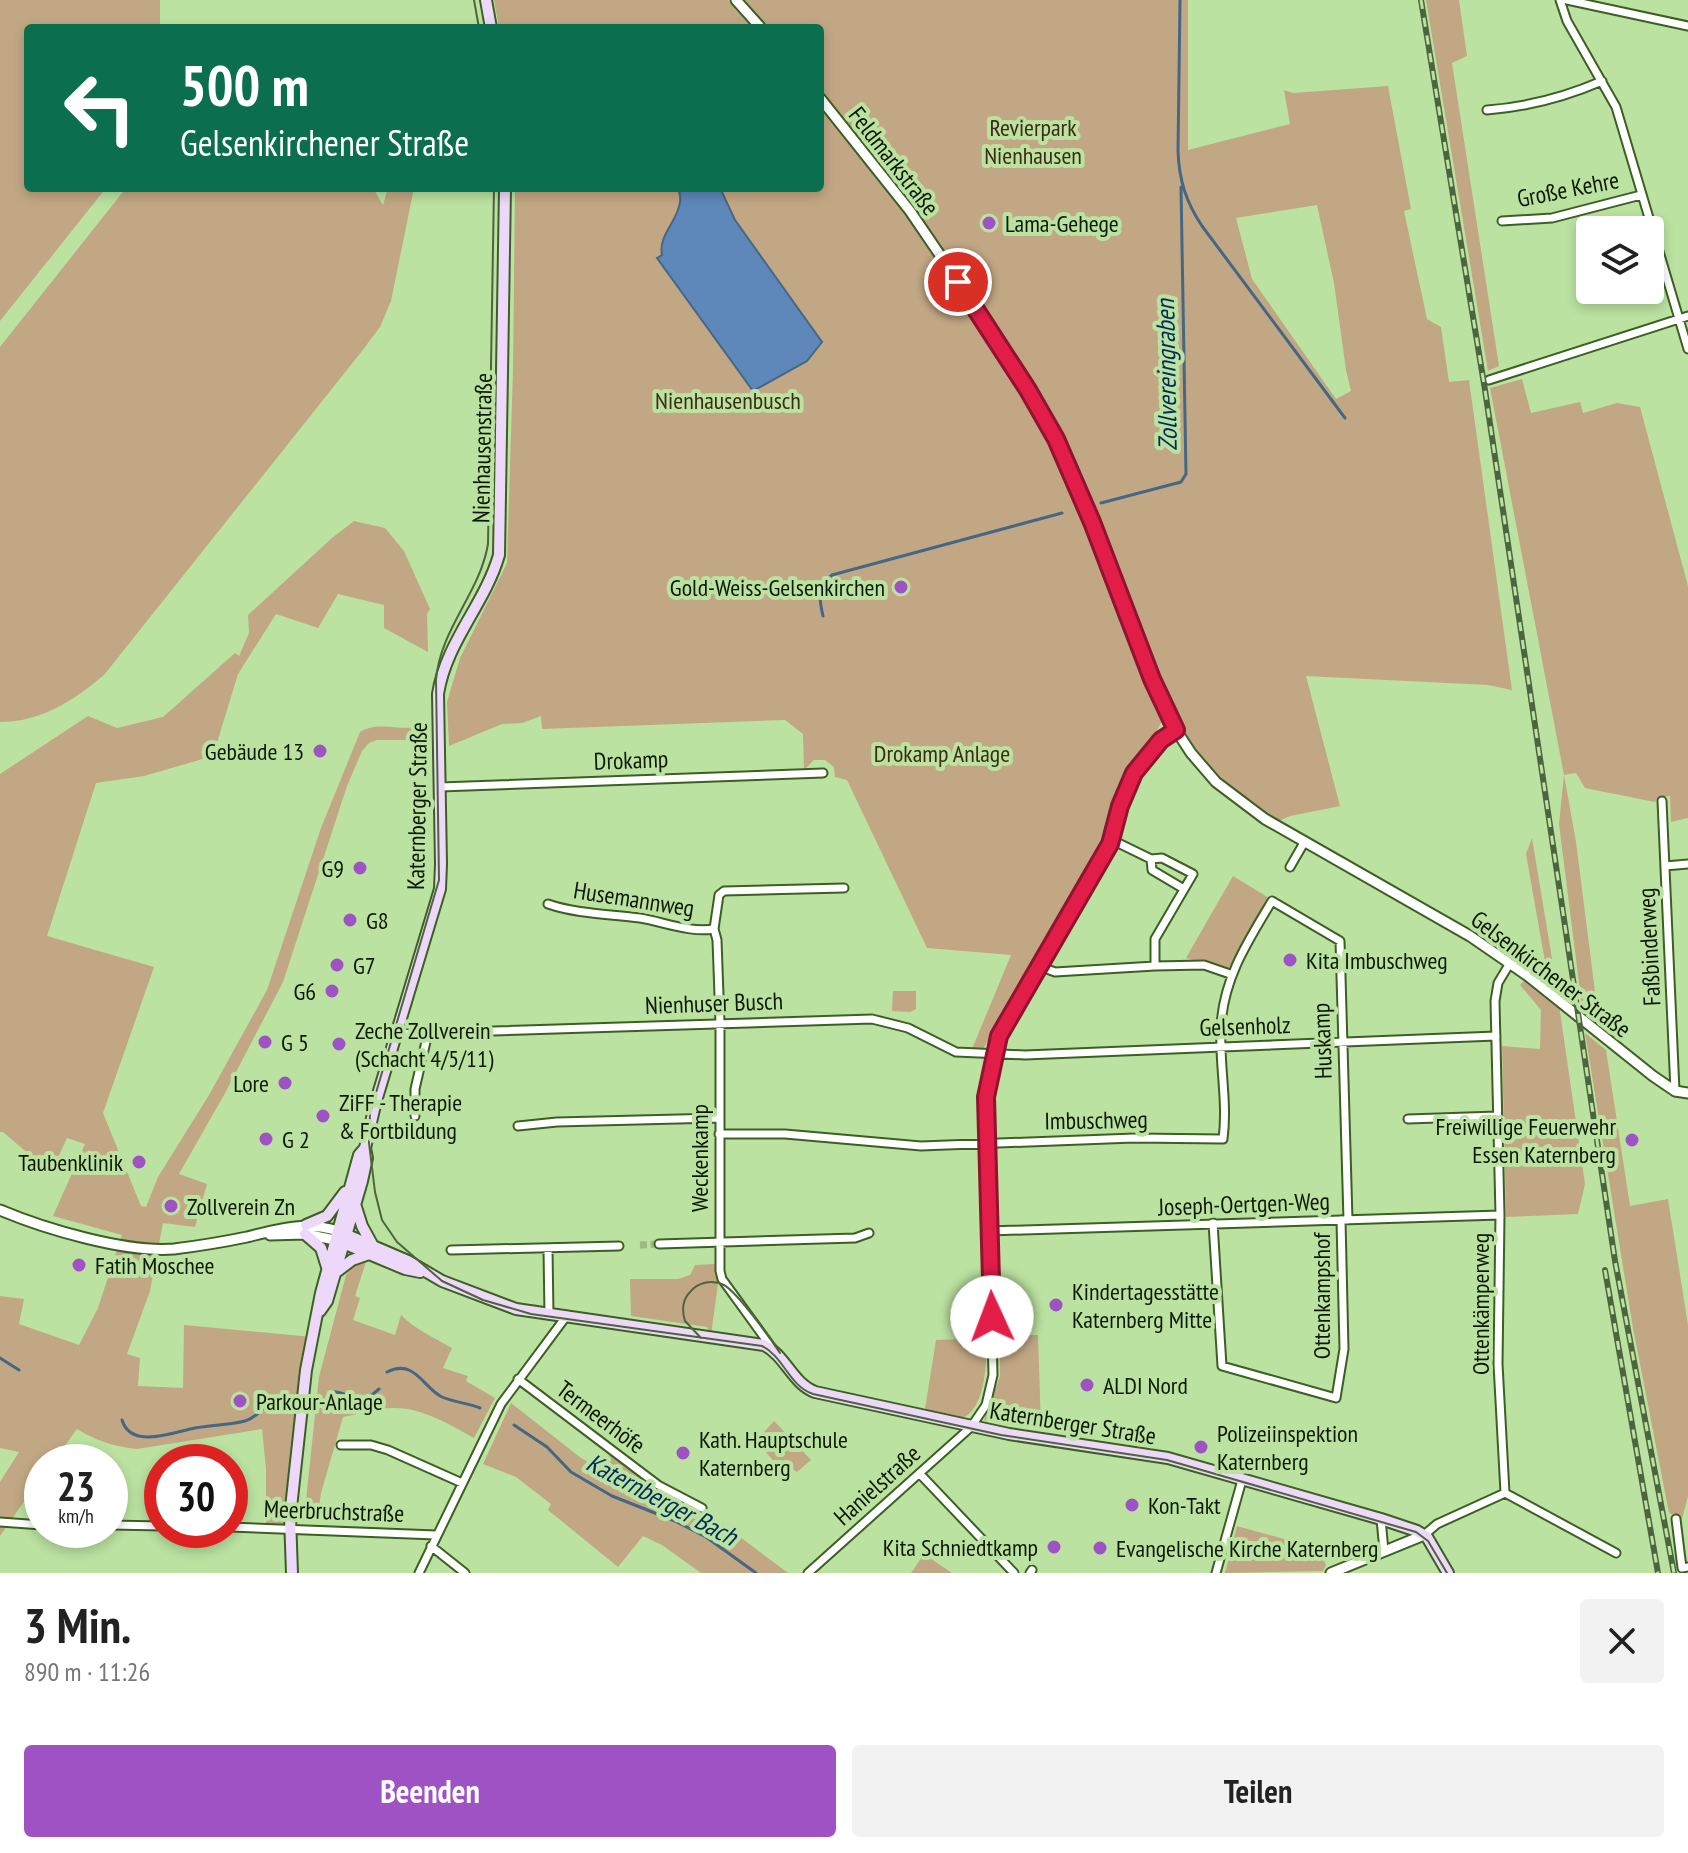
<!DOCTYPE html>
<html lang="de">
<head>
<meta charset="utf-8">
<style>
  body { margin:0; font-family:"PT Sans Narrow",sans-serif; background:#f2f2f2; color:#222; height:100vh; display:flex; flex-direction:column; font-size:30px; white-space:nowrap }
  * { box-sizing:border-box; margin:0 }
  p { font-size:26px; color:#767676 }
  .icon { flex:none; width:44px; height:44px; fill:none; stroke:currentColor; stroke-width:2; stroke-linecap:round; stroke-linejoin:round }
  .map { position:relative; height:1573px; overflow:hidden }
  .panel { display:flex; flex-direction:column; background:#fff; flex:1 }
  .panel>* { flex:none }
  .hud { position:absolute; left:24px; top:24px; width:800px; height:168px; border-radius:8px; box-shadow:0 4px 12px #0003; background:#0b6e4f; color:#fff; overflow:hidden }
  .fabs { position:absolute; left:1576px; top:216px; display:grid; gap:16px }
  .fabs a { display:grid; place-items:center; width:88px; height:88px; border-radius:8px; background:#fff; box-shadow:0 4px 12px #0003; font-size:40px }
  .speed { position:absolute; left:24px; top:1444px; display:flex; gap:16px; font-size:40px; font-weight:700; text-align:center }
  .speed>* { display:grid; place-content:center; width:104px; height:104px; border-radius:50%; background:#fff; box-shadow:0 4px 12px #0003; line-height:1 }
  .speed small { font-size:20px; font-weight:400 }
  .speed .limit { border:12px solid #d22; background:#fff; color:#111 }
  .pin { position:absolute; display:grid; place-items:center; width:68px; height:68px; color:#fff; margin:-34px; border:4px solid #fff; border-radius:50%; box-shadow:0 2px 8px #0007 }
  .me { position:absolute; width:88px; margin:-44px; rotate:358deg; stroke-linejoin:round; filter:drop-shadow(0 0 6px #0008) }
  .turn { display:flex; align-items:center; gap:28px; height:168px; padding:0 24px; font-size:36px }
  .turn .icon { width:104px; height:104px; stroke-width:2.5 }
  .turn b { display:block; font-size:56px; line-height:68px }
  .round { display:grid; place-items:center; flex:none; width:84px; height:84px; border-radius:8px; background:#f2f2f2 }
  .headline { display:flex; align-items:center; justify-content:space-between; height:136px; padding:0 24px }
  h1 { font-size:48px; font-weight:600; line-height:60px }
  .cta { display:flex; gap:16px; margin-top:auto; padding:16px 24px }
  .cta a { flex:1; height:92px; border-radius:8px; background:#9f52c3; color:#fff; font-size:32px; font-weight:600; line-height:92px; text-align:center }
  .cta a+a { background:#f2f2f2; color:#222 }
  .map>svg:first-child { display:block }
</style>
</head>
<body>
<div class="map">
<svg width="1688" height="1573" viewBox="0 0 1688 1573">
  <rect width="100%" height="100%" fill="#bbe2a1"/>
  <path fill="#c2a784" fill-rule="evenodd" d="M 0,0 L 160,0 L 160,28 L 28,28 L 28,188 L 106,188 L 0,321 Z
    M 494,0 L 728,0 L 754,28 L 499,28 Z
    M 742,0 L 1188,0 L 1188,150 L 1290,124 L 1284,90 L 1293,93 L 1388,86 L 1411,209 L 1404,211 L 1427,319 L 1441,327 L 1449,382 L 1469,380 L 1512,690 L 1488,685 L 1306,676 L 1340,806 L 1290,816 L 1279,821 C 1258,810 1234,798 1217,781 C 1187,750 1170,706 1149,669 L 1137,669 L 1145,672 L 1164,717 L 1111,822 L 983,1049 L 972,1049 L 1011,955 L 927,948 L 847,780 L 835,777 L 834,767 L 825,760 L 814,760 L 804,770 L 803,734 L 785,720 L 542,729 L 541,716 L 522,723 L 502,724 L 449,746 L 447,702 L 460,658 L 507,563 L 513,370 L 515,188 L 820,188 L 820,104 L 858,140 L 820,91 L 820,28 L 767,28 ZM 1317,205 L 1334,283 L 1346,370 L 1351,391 L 1336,399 L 1252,279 L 1236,218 Z
    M 1426,0 L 1459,0 L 1467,56 L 1452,63 L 1499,366 L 1488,371 Z
    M 126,188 L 373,188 L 383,205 L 388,188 L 414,188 L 391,301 L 380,327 L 362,351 L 104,675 C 73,701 41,722 0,722 L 0,347 Z
    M 1522,379 L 1531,413 L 1580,402 L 1583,413 L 1617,403 L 1640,407 L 1688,586 L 1688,818 L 1671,822 L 1670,796 L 1658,798 L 1655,802 L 1585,788 L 1576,773 L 1564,775 L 1576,842 L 1600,1031 L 1583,1015 L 1559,824 L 1564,775 L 1490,388 Z
    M 354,521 L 385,528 L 404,551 L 430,609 L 427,614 L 428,652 L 384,628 L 384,605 L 338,594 L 318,628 L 276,614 L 238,674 L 213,756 L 144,776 L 96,783 L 47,936 L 154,967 L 103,1113 L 141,1206 L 146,1207 L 158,1177 L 209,1095 L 267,990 L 321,828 L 360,732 C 378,720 402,732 422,726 L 425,732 L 405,740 L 377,740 L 369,743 L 362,751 L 347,786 L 283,982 L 224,1095 L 179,1174 L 207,1184 L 195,1227 L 163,1223 L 150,1291 L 127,1354 L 140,1358 L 138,1386 L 183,1388 L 184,1325 L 312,1337 L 289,1528 L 266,1527 L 266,1469 L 262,1429 L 137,1449 C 115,1447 95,1440 77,1429 L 53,1462 L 42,1462 L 42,1476 L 0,1536 L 0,1482 L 19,1452 L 0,1448 L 0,1296 L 24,1299 L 19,1324 L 79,1345 L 98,1308 L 122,1235 L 53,1216 L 85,1144 L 67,1138 L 51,1173 L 3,1132 L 0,1132 L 0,774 L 88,716 L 117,728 L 163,717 L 235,653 L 239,656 L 249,633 L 248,615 L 332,538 Z
    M 1532,838 L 1558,995 L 1550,990 L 1526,854 Z
    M 1233,876 L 1269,898 L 1229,971 L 1186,958 Z
    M 1527,977 L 1559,1005 L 1585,1184 L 1578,1214 L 1506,1217 L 1502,1046 L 1540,1049 L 1541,1010 L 1520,985 Z
    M 893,991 L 916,991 L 916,1009 L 910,1012 L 892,1011 Z
    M 1585,1033 L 1606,1050 L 1630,1206 L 1668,1199 L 1688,1325 L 1688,1496 L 1682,1519 L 1669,1513 L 1633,1328 Z
    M 366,1262 L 355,1296 L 360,1298 L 353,1320 L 395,1335 L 401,1315 C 415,1329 434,1338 452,1348 L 443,1368 L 468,1376 L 466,1381 L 495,1398 L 474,1438 C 450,1425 422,1407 393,1408 C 376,1408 359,1414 343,1417 L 321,1493 L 317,1521 L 306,1518 L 305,1510 L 319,1377 L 346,1275 L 354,1266 Z
    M 716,1264 L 718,1284 L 711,1335 L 707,1327 L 631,1316 L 630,1279 L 678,1279 L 690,1275 L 695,1265 Z
    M 1038,1335 L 1041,1428 L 984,1420 L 1000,1376 L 1000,1336 Z
    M 986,1338 C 988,1378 981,1446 925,1409 L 936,1340 Z
    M 511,1403 L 581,1458 L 599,1468 L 610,1454 L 661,1492 L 705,1517 L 708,1513 L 788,1573 L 701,1573 L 662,1545 L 643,1536 L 618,1567 L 548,1510 L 551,1504 L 516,1477 L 483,1464 Z
    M 774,1421 L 811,1460 L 797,1472 L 791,1468 L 784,1473 L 756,1441 Z
    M 1237,1526 L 1306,1545 L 1315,1541 L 1326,1565 L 1323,1571 L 1225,1573 Z
    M 924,1554 L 952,1573 L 911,1573 Z"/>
  <path fill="#5e88ba" stroke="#456783" stroke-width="2" d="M 679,188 L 720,188 L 735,220 L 822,342 L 807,361 L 753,391 L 657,258 L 662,255 C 658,235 678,221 680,202 C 681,197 679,193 679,188 Z"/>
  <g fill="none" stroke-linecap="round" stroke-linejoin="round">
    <path stroke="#456783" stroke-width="3" d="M 1180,0 L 1178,151 C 1179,180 1186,202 1202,226 L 1345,418
      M 1101,503 L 1181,482 L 1186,474 L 1181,187
      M 823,616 C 819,599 817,586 832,575 L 1062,513
      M 0,1358 L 19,1370
      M 387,1372 C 415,1358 423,1388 442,1397 C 453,1402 468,1403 480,1408
      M 330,1392 C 342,1390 353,1400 366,1400 L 379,1389
      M 122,1420 C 131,1450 174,1432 195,1428 C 211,1425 229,1425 245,1421 C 257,1418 264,1405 276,1401
      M 514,1425 L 547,1447 L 571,1472 L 612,1496 L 675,1521 L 706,1537 L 756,1573"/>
    <path stroke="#98ba81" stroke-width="7" stroke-dasharray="7 3.5" stroke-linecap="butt" d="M 640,1245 L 659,1244"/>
    <g stroke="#3d5f23" stroke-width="11">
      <path id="minor" d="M 1560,0 L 1567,21 L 1616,107 L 1688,349
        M 1567,0 L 1688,26
        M 1487,110 C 1527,107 1565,97 1602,81
        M 1502,221 L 1552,218 L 1641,195
        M 1489,380 L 1688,316
        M 440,787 L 823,773
        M 1662,801 L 1675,1091
        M 1151,859 L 1152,870 L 1184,889
        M 1665,866 L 1688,864
        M 1290,867 L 1305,841
        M 548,904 C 577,914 610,914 640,918 C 664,922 690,933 714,929
        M 1039,966 L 1055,972 L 1155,966 L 1155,939 L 1193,874 L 1162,858 L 1151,859 L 1112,840
        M 1155,966 L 1204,965 L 1230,974
        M 395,1034 L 872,1019 L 908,1028 L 956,1052 L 1025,1055 L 1496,1036
        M 415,1116 L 415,1089 L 428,1033
        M 1408,1119 L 1497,1116
        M 518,1126 L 557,1122 L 719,1118
        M 719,1134 L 785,1134 L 921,1146 L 1134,1138 L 1223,1139 C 1228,1102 1219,1064 1221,1027 C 1223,979 1248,941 1272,901 L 1340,941 L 1348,1220
        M 1213,1223 L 1222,1366 L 1336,1398 L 1344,1349 L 1341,1220
        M 989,1231 L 1500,1215
        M 659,1244 L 855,1238 L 869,1233
        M 548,1249 L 549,1315
        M 451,1250 L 619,1246
        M 772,1348 L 722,1279 L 720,1271 L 720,1023 L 717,940 L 714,929 L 719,895 L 724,891 L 844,888
        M 518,1379 L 658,1485 L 702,1508
        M 341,1445 L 371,1445 L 388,1450 L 462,1483
        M 920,1474 L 1014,1573
        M 1505,1493 L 1498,1364 L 1500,1215 L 1495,1001 L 1498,983 L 1510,963
        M 1505,1493 L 1616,1553
        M 1381,1519 L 1384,1551
        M 1676,1519 L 1682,1568 L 1688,1567
        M 0,1522 L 42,1525
        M 110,1525 L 162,1526
        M 230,1527 L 436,1535
        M 1424,1535 L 1437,1524 L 1505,1493
        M 431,1546 L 465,1573
        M 419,1573 L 501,1404 L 565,1318
        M 808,1573 L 971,1427 L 986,1405 L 993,1375 L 986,1097 L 999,1036 L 1110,844 L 1120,806 L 1134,773 L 1161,740 L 1176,730
        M 1030,1573 L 1032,1570
        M 1216,1573 L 1242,1480"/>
    </g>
    <g stroke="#3d5f23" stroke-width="13">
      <path id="tertiary" d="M 736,0 L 761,28
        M 820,98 L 910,211 L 974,305 L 1056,439 L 1092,522 L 1152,679 L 1176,730 L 1191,753 L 1216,782 L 1265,819 L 1470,936 L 1528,976 L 1653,1076 L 1675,1091 L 1688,1093
        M 0,1210 C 45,1229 126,1253 174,1249 C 198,1246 223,1242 247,1237 C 279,1229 305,1221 338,1231
        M 270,1235 L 305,1234 L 335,1240
        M 1331,1573 L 1424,1535"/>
    </g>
    <g stroke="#3d5f23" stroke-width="14">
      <path id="secondary" d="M 486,0 L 491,28
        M 356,1207 L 362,1226 L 373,1246
        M 306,1225 L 327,1216 L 345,1192
        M 338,1231 L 408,1261 L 442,1281 L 516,1309 L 764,1345 C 786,1356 792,1383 815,1392 L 1009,1434 L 1168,1458 L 1381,1519 L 1417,1531 L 1427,1537 L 1448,1573
        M 305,1234 L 321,1248 L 327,1267
        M 338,1241 L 405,1269 L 420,1272
        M 335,1273 L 352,1260 L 369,1254
        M 320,1311 L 327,1301 L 362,1181 L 367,1158 L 365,1148 L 376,1101 L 440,889 L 441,864 L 438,694 C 446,642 485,604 499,555 L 505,188
        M 292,1573 L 290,1517 L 306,1370 L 321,1293 L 359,1155 L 365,1148"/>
    </g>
    <use href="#minor" stroke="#fff" stroke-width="7"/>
    <use href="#tertiary" stroke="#fff" stroke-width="9"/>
    <use href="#secondary" stroke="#eed8fa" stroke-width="10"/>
    <path stroke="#4d653e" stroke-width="2" d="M 474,0 L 479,28
      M 494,188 L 488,544 C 480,593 440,629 436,680 L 439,880 L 370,1113 L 369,1143 L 375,1192 L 382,1220 L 397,1242 L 442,1281 L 483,1300 L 531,1314 L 762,1346 C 784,1357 789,1386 813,1394 L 1001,1435 L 1167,1460 L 1416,1532 L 1428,1541 L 1447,1573
      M 701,1338 L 685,1321 C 682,1311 682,1300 690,1292 C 698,1282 713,1279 724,1285 C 738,1293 770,1338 780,1353"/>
    <g stroke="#4d653e" stroke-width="6">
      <path id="rail" d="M 1421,0 L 1485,390 L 1615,1261 L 1674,1573
        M 1605,1270 L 1658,1573"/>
    </g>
    <use href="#rail" stroke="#bbe2a1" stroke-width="3" stroke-dasharray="9" stroke-linecap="butt"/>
  </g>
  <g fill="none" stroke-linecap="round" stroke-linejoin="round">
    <g stroke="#92132f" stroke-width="20">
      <path id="route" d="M 958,282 L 1028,390 L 1056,439 L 1092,522 L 1152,679 L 1176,730 L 1161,740 L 1134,773 L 1120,806 L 1110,844 L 999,1036 L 986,1097 L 992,1317"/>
    </g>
    <use href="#route" stroke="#e11d48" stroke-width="14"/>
  </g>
  <g fill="#9f52c3" stroke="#bbe2a1" stroke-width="3">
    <circle cx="989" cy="223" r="8"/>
    <circle cx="901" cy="587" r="8"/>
    <circle cx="320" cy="751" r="8"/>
    <circle cx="360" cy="868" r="8"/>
    <circle cx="350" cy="920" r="8"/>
    <circle cx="1290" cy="960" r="8"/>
    <circle cx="337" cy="965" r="8"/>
    <circle cx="332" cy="991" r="8"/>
    <circle cx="265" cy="1042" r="8"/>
    <circle cx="339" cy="1044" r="8"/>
    <circle cx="285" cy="1083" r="8"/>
    <circle cx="323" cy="1116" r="8"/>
    <circle cx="266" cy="1139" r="8"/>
    <circle cx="1632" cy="1140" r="8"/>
    <circle cx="139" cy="1162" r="8"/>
    <circle cx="171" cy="1206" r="8"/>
    <circle cx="79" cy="1265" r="8"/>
    <circle cx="1056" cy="1305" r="8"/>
    <circle cx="1087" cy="1385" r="8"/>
    <circle cx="240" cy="1401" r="8"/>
    <circle cx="1201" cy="1447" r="8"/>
    <circle cx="683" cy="1453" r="8"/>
    <circle cx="1132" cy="1505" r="8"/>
    <circle cx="1054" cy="1547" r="8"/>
    <circle cx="1100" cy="1548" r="8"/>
  </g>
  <g text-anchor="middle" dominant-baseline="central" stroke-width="8" stroke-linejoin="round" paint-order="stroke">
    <g font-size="24" fill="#3d2a10" stroke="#bbe2a1">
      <text x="1033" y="127">Revierpark<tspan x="1033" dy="28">Nienhausen</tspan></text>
      <text x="728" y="400">Nienhausenbusch</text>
      <text x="942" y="753">Drokamp Anlage</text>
    </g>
    <g font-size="24" fill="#0c1a03" stroke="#bbe2a1">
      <text transform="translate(894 161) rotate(52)">Feldmarkstraße</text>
      <text transform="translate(1568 189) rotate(-11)">Große Kehre</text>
      <text transform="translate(482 448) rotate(-89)">Nienhausenstraße</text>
      <text transform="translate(631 760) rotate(-2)">Drokamp</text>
      <text transform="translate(417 806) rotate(-89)">Katernberger Straße</text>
      <text transform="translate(634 899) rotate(9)">Husemannweg</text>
      <text transform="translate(1649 947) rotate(-93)">Faßbinderweg</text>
      <text transform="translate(1551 974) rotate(37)">Gelsenkirchener Straße</text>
      <text transform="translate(714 1003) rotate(-2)">Nienhuser Busch</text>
      <text transform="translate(1245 1026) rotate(-2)">Gelsenholz</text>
      <text transform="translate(1322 1041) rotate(-92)">Huskamp</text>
      <text transform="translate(1096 1120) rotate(-1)">Imbuschweg</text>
      <text transform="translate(699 1158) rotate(-90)">Weckenkamp</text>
      <text transform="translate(1244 1204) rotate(-2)">Joseph-Oertgen-Weg</text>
      <text transform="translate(1321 1296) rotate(-90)">Ottenkampshof</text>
      <text transform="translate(1480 1304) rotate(-90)">Ottenkämperweg</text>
      <text transform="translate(601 1417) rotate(37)">Termeerhöfe</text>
      <text transform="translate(1073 1423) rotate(9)">Katernberger Straße</text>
      <text transform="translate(877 1485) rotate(-42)">Hanielstraße</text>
      <text transform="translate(334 1511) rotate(2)">Meerbruchstraße</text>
    </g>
    <g font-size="24" fill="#0c1a03" stroke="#bbe2a1" text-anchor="start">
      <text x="1005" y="223">Lama-Gehege</text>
      <text x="885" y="587" text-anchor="end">Gold-Weiss-Gelsenkirchen</text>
      <text x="304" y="751" text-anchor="end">Gebäude 13</text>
      <text x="344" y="868" text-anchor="end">G9</text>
      <text x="366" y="920">G8</text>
      <text x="1306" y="960">Kita Imbuschweg</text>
      <text x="353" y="965">G7</text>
      <text x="316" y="991" text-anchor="end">G6</text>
      <text x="355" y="1030">Zeche Zollverein<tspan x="355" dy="28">(Schacht 4/5/11)</tspan></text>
      <text x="281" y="1042">G 5</text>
      <text x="269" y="1083" text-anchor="end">Lore</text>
      <text x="339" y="1102">ZiFF - Therapie<tspan x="339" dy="28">&amp; Fortbildung</tspan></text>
      <text x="1616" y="1126" text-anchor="end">Freiwillige Feuerwehr<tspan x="1616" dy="28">Essen Katernberg</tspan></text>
      <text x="282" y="1139">G 2</text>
      <text x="123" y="1162" text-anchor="end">Taubenklinik</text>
      <text x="187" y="1206">Zollverein Zn</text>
      <text x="95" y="1265">Fatih Moschee</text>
      <text x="1072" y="1291">Kindertagesstätte<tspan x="1072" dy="28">Katernberg Mitte</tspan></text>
      <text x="1103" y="1385">ALDI Nord</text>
      <text x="256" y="1401">Parkour-Anlage</text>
      <text x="1217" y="1433">Polizeiinspektion<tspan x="1217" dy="28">Katernberg</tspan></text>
      <text x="699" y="1439">Kath. Hauptschule<tspan x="699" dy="28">Katernberg</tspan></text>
      <text x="1148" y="1505">Kon-Takt</text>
      <text x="1038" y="1547" text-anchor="end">Kita Schniedtkamp</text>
      <text x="1116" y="1548">Evangelische Kirche Katernberg</text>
    </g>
    <g font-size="26" font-style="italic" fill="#002c5a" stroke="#bbe2a1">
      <text transform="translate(1166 375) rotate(-91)">Zollvereingraben</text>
      <text transform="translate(662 1499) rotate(28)">Katernberger Bach</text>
    </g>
  </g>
</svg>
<div class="fabs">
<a><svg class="icon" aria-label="layers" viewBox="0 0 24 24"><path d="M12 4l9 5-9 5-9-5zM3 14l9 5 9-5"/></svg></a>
</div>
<div class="speed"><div>23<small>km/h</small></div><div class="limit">30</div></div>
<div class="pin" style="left:958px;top:282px;background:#d93025"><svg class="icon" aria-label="arrive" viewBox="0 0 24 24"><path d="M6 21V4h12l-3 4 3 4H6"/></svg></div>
<svg class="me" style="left:992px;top:1317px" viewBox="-20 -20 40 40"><circle r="19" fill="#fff"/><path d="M0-13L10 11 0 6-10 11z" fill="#e11d48"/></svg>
<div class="hud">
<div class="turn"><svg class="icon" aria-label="left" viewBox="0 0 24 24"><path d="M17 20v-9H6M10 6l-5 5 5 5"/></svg><div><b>500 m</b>Gelsenkirchener Straße</div></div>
</div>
</div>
<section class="panel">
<div class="headline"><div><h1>3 Min.</h1><p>890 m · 11:26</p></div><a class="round"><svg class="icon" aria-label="close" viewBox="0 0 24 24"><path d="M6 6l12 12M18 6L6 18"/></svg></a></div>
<div class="cta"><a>Beenden</a><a>Teilen</a></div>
</section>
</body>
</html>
